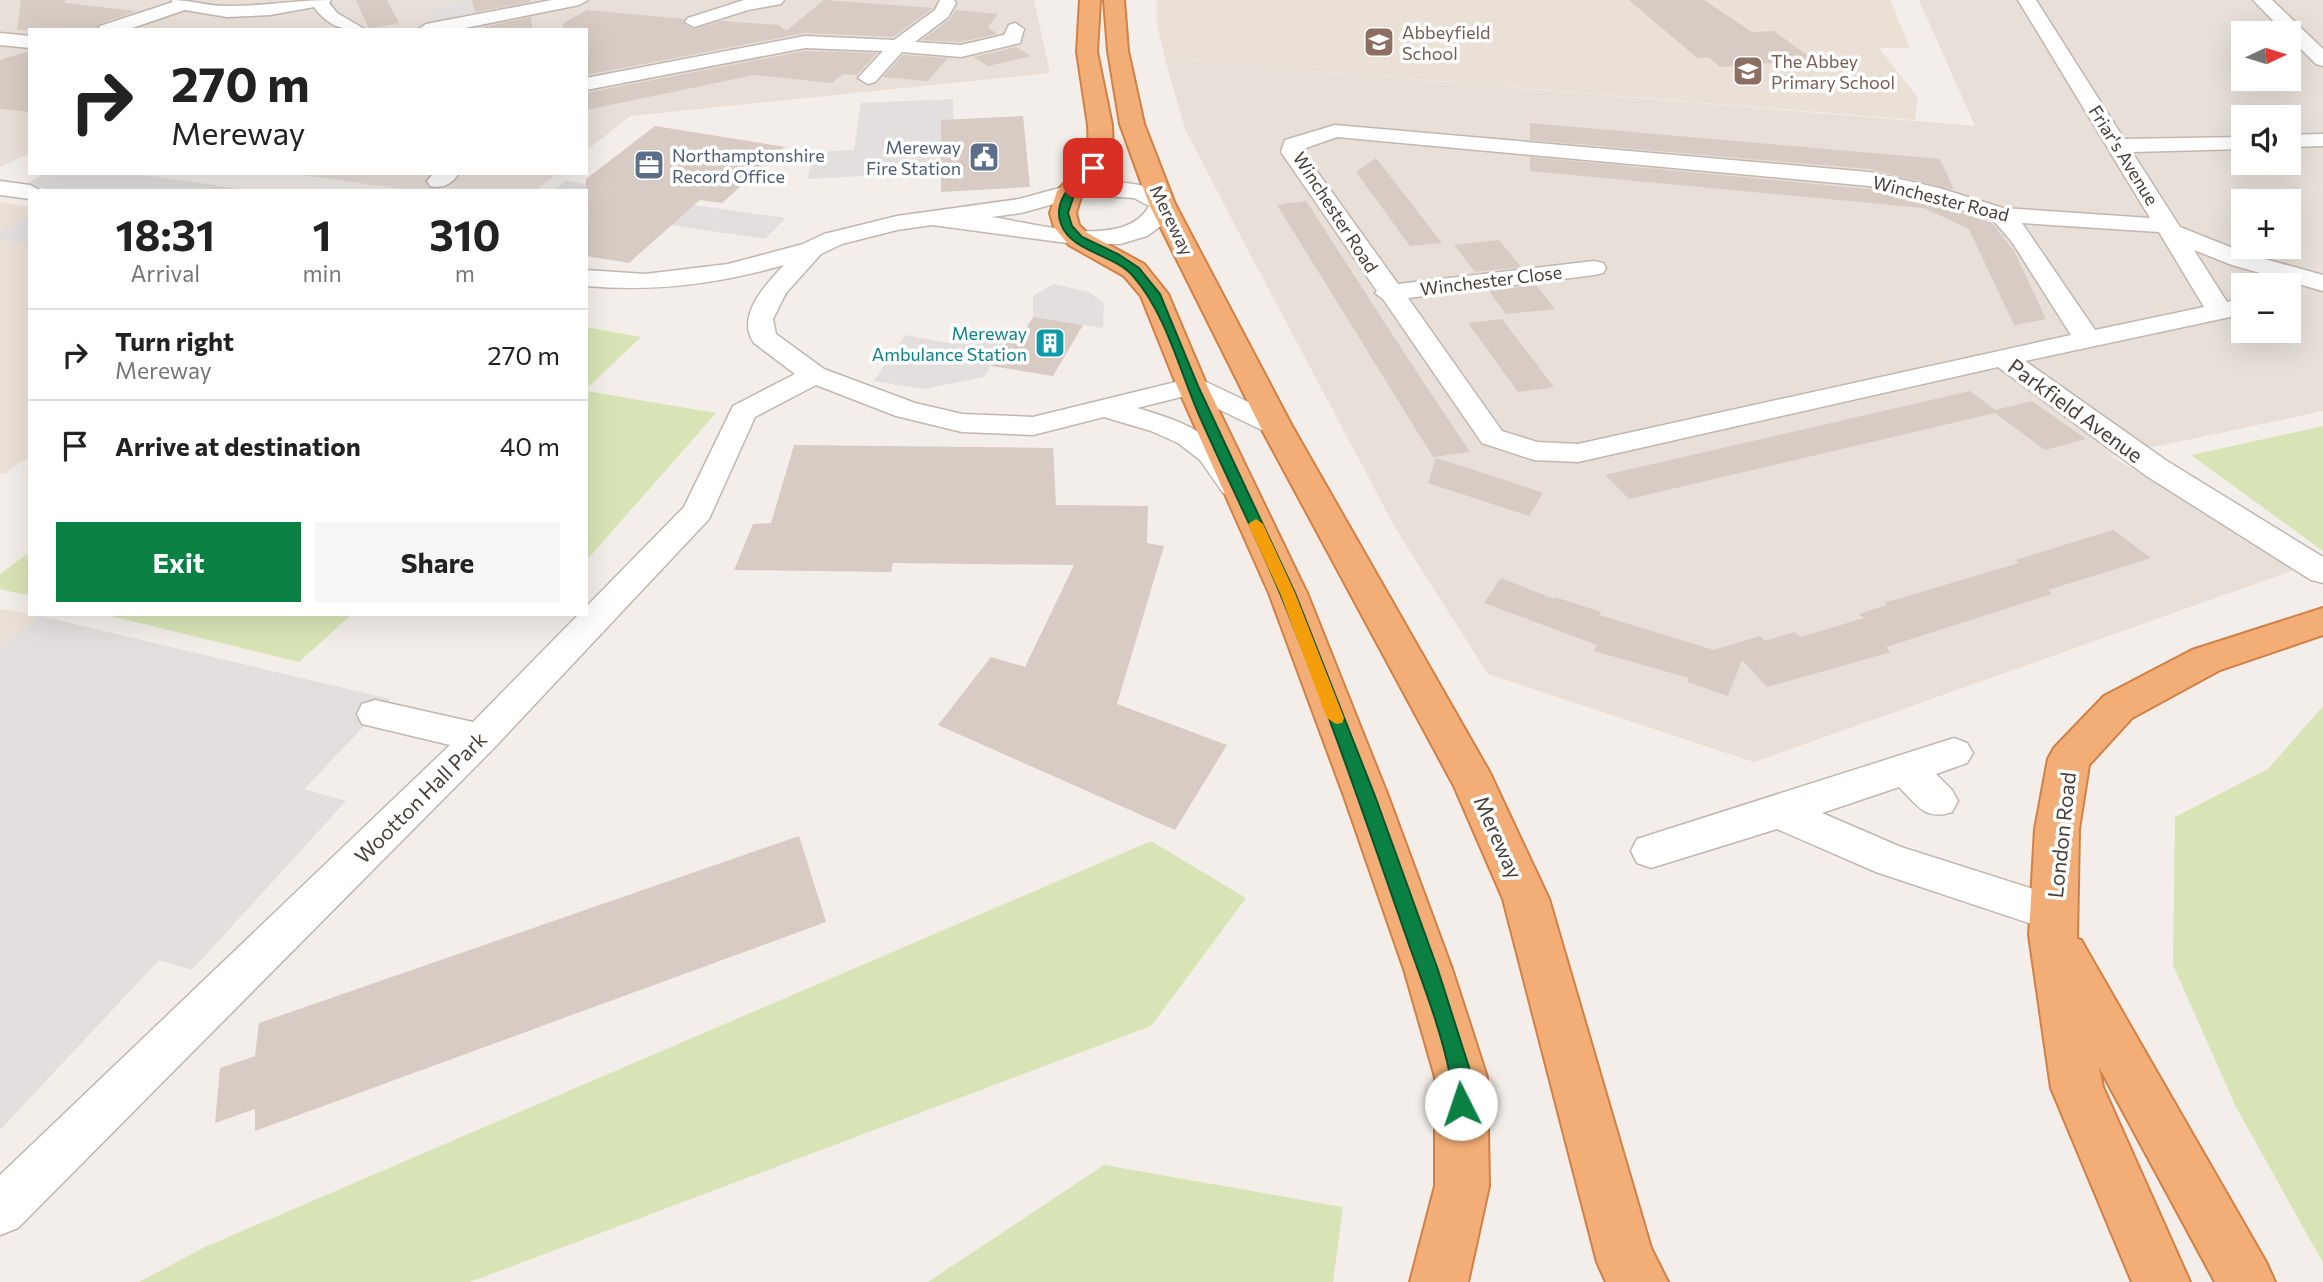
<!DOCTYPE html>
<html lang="en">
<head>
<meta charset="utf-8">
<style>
  body { margin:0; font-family:Commissioner,sans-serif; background:#f6f6f6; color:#222; height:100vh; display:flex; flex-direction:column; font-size:26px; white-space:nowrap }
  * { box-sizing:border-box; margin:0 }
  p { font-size:23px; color:#767676 }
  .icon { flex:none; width:38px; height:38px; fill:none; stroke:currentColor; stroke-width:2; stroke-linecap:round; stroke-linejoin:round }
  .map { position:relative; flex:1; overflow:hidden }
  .panel { position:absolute; left:28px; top:189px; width:560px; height:427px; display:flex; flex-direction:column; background:#fff; border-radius:0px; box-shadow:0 7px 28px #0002 }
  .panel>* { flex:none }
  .hud { position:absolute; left:28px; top:28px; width:560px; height:147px; border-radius:0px; box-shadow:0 7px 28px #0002; background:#fff; color:#222; overflow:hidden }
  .needle { width:46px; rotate:86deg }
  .buttons { position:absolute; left:2231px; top:21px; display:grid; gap:14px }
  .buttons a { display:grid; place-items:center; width:70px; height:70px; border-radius:0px; background:#fff; box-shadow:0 7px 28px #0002; font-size:35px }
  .pin { position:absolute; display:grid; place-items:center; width:60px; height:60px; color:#fff; margin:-30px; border-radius:14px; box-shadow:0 4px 10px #0006 }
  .me { position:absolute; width:77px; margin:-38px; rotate:356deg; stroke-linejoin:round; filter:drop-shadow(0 0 5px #0008) }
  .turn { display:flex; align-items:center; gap:24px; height:147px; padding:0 28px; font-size:32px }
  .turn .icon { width:91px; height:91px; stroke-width:2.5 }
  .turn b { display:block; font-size:49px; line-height:60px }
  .eta { display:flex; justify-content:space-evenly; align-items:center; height:119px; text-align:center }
  .eta b { font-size:42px; font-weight:700; line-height:49px }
  .cta { display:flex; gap:14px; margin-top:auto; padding:14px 28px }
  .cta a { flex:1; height:80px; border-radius:0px; background:#0b8043; color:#fff; font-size:28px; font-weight:700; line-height:80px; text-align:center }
  .cta a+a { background:#f6f6f6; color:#222 }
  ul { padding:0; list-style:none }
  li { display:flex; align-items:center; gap:21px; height:91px; padding:0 28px; border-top:2px solid #e0e0e0 }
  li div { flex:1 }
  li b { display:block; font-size:26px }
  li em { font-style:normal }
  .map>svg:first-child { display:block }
</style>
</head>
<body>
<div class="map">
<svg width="2323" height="1282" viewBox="0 0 2323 1282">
  <rect width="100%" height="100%" fill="#f3eee9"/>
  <path fill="#e7dfd8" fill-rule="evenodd" d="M 0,0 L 1034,0 L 1050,73 L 630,116 L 586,151 L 586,30 L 30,30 L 30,153 L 0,167 Z
    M 1919,0 L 2323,0 L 2323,411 L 2111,456 L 2297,569 L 1754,762 L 1488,674 L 1397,531 L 1250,254 L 1185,129 L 1165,59 L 1975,126 ZM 2244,33 L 2289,33 L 2289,79 L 2244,79 ZM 2244,117 L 2289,117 L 2289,163 L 2244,163 ZM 2244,201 L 2289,201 L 2289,247 L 2244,247 ZM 2244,285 L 2289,285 L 2289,331 L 2244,331 Z
    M 287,173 L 558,173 L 535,191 L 416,191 Z"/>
  <path fill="#ebe0d5" d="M 1157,0 L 1890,0 L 1910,48 L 1879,48 L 1918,98 L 1915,120 L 1165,59 L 1157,24 Z
    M 0,202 L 30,207 L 30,456 L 4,474 L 0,473 Z
    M 0,609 L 30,614 L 41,616 L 0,650 Z"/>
  <path fill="#d9e4b6" d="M 586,327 L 641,337 L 586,389 Z
    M 586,391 L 716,413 L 586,561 Z
    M 2323,426 L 2323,551 L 2191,455 Z
    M 30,552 L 30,596 L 0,589 L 0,574 Z
    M 103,614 L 352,614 L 299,662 Z
    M 2323,706 L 2323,1263 L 2236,1107 L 2173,965 L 2175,817 L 2268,769 Z
    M 1151,841 L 1246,898 L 1151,1026 L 470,1282 L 139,1282 L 205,1247 Z
    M 1104,1165 L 1343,1207 L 1333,1282 L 928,1282 Z"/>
  <path fill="#e2dfde" d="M 468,0 L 491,0 L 473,4 L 478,15 L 447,25 L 446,20 L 432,22 L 432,8 Z
    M 953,99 L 955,171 L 807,179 L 814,152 L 854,150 L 861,103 Z
    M 46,173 L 129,173 L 257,191 L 61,191 L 24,185 Z
    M 566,181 L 613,188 L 608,193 L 786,218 L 765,239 L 586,213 L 586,191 L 553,191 Z
    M 30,217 L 30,245 L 0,240 L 0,232 Z
    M 1053,284 L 1089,292 L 1104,303 L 1103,328 L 1033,317 L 1033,296 Z
    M 959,331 L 1004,339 L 1011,336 L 984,377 L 924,389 L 874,381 L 905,335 L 949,343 Z
    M 41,616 L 390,699 L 304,789 L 346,801 L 192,970 L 159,960 L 0,1130 L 0,648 Z"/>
  <path fill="#d7cbc3" d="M 21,0 L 65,0 L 65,3 L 136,11 L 99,24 L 96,30 L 17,30 Z
    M 356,0 L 387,0 L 399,23 L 369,29 Z
    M 471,0 L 530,0 L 530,2 L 476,12 Z
    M 824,0 L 933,8 L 893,37 L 805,33 L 586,75 L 586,30 L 566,30 L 562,24 L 587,10 L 684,19 L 684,24 L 693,29 L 721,21 L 779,25 L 786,31 Z
    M 1629,0 L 1704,0 L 1752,32 L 1774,31 L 1814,60 L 1720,67 L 1708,57 L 1697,58 Z
    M 955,10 L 998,14 L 988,27 L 997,34 L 961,42 L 922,40 L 950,19 Z
    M 531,17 L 532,30 L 484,30 L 483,27 Z
    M 1016,47 L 1031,56 L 988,66 L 974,57 Z
    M 30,51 L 30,112 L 0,109 L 0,60 Z
    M 805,51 L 877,53 L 857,75 L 843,74 L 832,83 L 754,75 L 586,110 L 586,93 Z
    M 903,55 L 948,58 L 928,81 L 883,77 Z
    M 1023,116 L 1030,187 L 941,192 L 941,120 Z
    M 1530,123 L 1940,159 L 1954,190 L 1869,169 L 1530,140 Z
    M 655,126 L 785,147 L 722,203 L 700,200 L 629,263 L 586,256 L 586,179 Z
    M 1530,157 L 1869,189 L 1924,201 L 1992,223 L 2014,251 L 2046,319 L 2014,325 L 1969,229 L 1924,208 L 1530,171 Z
    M 1376,158 L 1442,243 L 1410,246 L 1356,172 Z
    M 1306,201 L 1418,374 L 1470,452 L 1433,457 L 1277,205 Z
    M 1499,240 L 1521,267 L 1475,272 L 1454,245 Z
    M 1536,285 L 1555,309 L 1506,314 L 1489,291 Z
    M 1033,317 L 1083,325 L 1053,376 L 991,366 L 1011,336 L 1020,338 Z
    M 1502,319 L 1554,387 L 1518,392 L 1468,323 Z
    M 1970,391 L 1995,410 L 2032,401 L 2086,439 L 2045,450 L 1995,413 L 1629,499 L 1605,475 Z
    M 794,445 L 1053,448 L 1056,505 L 1148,506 L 1147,543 L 1164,546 L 1117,704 L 1227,745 L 1175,830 L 938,725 L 991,657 L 1025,667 L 1074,565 L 893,563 L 891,572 L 734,570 L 753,524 L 771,523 Z
    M 1436,458 L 1514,483 L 1543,493 L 1529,516 L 1428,483 Z
    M 2113,530 L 2151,558 L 2048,590 L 2052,594 L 1886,647 L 1891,652 L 1767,687 L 1742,660 L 1728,696 L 1688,682 L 1689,678 L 1594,651 L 1597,645 L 1484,603 L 1501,578 L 1554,599 L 1555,597 L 1601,612 L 1599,615 L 1714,650 L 1760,636 L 1765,641 L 1795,632 L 1801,637 L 1864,618 L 1859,614 L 1887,605 L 1884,603 L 2019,563 L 2016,560 Z
    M 799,836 L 826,922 L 255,1131 L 255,1109 L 215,1123 L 220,1068 L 255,1056 L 259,1023 Z"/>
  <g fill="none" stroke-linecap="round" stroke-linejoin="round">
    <g stroke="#c1b7b0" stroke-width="3">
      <path id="minor" d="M 171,0 C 192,0 210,7 231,6 C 265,6 297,0 331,0 L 329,3 L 337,13 L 366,30 C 342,30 329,27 314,7 L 270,15 L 227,17 L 185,10 L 126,30 L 98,30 L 100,26 L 173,2 Z
        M 552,0 L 588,0 L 579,5 L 455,30 L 417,30 L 426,24 Z
        M 744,0 L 784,0 L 781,4 L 748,10 L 694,27 L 685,22 L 688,18 Z
        M 940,0 L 954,0 L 956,3 L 948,17 L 915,42 L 961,45 L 1004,35 L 1009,25 L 1015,23 L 1024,29 L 1020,43 L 961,57 L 902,52 L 875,82 L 868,84 L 858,78 L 883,51 L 805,48 L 586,90 L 586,78 L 805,36 L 894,40 L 935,10 Z
        M 2018,0 L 2036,0 L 2124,139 L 2244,137 L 2244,149 L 2132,152 L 2180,227 L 2250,255 L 2323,275 L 2323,291 L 2232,265 L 2194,250 L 2227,302 L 2244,298 L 2244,314 L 2025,361 L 2167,461 L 2323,557 L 2323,583 L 2311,580 L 2145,475 L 1998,367 L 1578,462 L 1534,460 L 1482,443 L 1383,299 L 1375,293 L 1377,291 L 1281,152 L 1285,140 L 1335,125 L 1869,172 L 1939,188 L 2003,208 L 2150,218 ZM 1337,137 L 1869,186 L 1925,198 L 1993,220 L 2012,242 L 2071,335 L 1578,444 L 1537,442 L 1502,431 L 1408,298 L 1594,275 L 1603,273 L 1606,268 L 1603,263 L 1594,261 L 1398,284 L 1303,152 L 1303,149 ZM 2022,223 L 2159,232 L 2204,307 L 2095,330 Z
        M 2253,0 L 2272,0 L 2323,49 L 2323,66 L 2316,64 L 2289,37 L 2289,33 L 2285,33 Z
        M 0,33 L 30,36 L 30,48 L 0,45 Z
        M 2323,134 L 2323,146 L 2289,147 L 2289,135 Z
        M 434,173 L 459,173 C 452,184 443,189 430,186 L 427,181 Z
        M 0,181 L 30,185 L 41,191 L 30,191 L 30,199 L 0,195 Z
        M 1085,181 C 1112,183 1156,179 1174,204 L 1162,225 L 1147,236 L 1120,244 L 1075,244 L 932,225 L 897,230 L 842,244 L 821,254 L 786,293 L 773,319 L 776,334 L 824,369 L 915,403 L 962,414 L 1033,417 L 1192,378 L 1202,380 L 1286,420 L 1291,426 L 1286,432 L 1276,435 L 1266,432 L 1189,395 L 1137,408 C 1195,425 1215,435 1249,486 L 1245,493 L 1234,496 L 1223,493 L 1200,460 L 1178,443 L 1151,431 L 1104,417 L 1033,435 L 962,432 L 896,416 L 816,385 L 755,417 L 709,519 L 494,748 L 18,1228 L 0,1235 L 0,1175 L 450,745 L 362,724 L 357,714 L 362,704 L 375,700 L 473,722 L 579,614 L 586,614 L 586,607 L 684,507 L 733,406 L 795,374 L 754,343 C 735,316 766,284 784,265 C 718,284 655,292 586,286 L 586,270 L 645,274 L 728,264 L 803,244 L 824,234 L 897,216 L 1019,199 ZM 1086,195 L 1134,198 L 1149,206 C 1124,252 1032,222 991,217 L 1021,213 Z
        M 1954,738 L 1967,743 L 1973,753 L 1967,763 L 1936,774 L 1952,790 L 1958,801 L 1952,812 C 1925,821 1917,805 1899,787 L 1822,813 L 1901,847 L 2068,900 L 2074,913 L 2068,926 L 2053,931 L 1876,872 L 1777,829 L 1651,868 L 1637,863 L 1631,851 L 1637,839 Z"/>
    </g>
    <g stroke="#d18046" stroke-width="4">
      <path id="highway" d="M 1080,0 L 1100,0 L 1097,52 L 1112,125 L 1113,151 L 1102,173 L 1082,193 L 1076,213 L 1079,225 L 1087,233 L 1144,264 L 1168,294 L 1207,386 L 1307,593 L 1388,796 L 1452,969 L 1487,1077 L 1489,1186 L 1468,1282 L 1410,1282 L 1435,1186 L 1435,1077 L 1404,969 L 1344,796 L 1269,593 L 1177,386 L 1141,296 L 1124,276 L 1069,245 L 1054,227 L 1050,213 L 1057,191 L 1082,165 L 1089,151 L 1088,125 L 1077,52 Z
        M 1104,0 L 1124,0 L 1128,51 L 1144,124 L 1175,204 L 1292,426 L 1490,773 L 1549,899 L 1651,1248 L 1668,1282 L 1606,1282 L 1597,1262 L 1503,899 L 1454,786 L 1260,426 L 1149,204 L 1120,124 L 1108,51 Z
        M 2323,608 L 2323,635 L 2220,670 L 2132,718 L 2089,765 L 2079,829 L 2077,939 L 2081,940 L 2266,1262 L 2275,1282 L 2215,1282 L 2099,1067 L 2103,1087 L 2190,1282 L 2132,1282 L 2051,1088 L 2029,935 L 2035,829 L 2048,759 L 2054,748 L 2104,696 L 2192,650 Z"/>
    </g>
    <use href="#minor" fill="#fff" fill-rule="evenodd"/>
    <use href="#highway" fill="#f2ae76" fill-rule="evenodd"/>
  </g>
  <path fill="#0b8043" stroke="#07532c" stroke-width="2" d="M 1089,166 L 1098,168 L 1075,192 L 1068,213 L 1072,226 L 1082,237 L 1118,254 L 1139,268 L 1160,294 L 1198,386 L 1295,593 L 1375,796 L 1438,970 L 1472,1077 L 1472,1104 L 1469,1111 L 1461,1114 L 1454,1111 C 1448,1099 1453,1087 1450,1075 C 1442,1034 1426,992 1412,953 C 1370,833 1329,711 1280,593 C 1256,536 1228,480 1203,424 C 1181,377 1167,314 1133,276 C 1114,254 1071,252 1061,224 C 1052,200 1074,182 1089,166 Z"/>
  <path fill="#f59e0b" d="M 1256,519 L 1263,524 L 1295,593 L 1344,718 L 1342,723 L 1336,724 L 1327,718 L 1280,593 L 1248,524 Z"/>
  <defs>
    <g id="school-square" transform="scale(1.575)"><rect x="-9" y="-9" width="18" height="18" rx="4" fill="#8d6e63" stroke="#fff"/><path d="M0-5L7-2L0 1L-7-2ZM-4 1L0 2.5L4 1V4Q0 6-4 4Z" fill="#fff"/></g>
    <g id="civic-square" transform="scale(1.575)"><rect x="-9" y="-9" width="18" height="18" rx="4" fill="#5c6f8a" stroke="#fff"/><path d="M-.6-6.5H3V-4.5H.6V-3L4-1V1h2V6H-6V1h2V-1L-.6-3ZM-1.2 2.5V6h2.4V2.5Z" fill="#fff"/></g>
    <g id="office-square" transform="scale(1.575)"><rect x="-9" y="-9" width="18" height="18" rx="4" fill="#5c6f8a" stroke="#fff"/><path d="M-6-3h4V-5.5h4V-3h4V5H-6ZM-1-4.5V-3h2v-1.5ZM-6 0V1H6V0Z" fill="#fff"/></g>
    <g id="building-square" transform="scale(1.575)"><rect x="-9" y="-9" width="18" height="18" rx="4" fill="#0f9aa8" stroke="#fff"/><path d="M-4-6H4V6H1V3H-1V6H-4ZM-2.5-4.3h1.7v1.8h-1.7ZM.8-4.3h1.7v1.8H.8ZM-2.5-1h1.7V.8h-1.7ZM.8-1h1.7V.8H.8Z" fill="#fff"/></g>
  </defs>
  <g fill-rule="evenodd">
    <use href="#school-square" x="1379" y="42"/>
    <use href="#school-square" x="1748" y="71"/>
    <use href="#civic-square" x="984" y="157"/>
    <use href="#office-square" x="649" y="165"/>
    <use href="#building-square" x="1050" y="343"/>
  </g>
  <g text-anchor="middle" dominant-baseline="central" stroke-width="7" stroke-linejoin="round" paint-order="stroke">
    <g font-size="18" fill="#785e54" stroke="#fff" text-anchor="start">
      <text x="1402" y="32">Abbeyfield<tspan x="1402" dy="21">School</tspan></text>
      <text x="1771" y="61">The Abbey<tspan x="1771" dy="21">Primary School</tspan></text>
    </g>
    <g font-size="18" fill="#4e5e75" stroke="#fff" text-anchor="end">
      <text x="961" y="147">Mereway<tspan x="961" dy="21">Fire Station</tspan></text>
      <text x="672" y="155" text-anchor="start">Northamptonshire<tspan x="672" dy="21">Record Office</tspan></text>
    </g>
    <g font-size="18" fill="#473e38" stroke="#fff">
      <text transform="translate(2124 155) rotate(58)">Friar's Avenue</text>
      <text transform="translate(1941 198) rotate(14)">Winchester Road</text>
      <text transform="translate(1336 212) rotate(57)">Winchester Road</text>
      <text transform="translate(1172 220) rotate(64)">Mereway</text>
      <text transform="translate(1491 280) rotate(-7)">Winchester Close</text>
    </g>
    <g font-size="18" fill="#0d838f" stroke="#fff" text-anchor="end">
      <text x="1027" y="333">Mereway<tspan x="1027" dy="21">Ambulance Station</tspan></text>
    </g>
    <g font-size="21" fill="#473e38" stroke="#fff">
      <text transform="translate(2076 410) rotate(36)">Parkfield Avenue</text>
      <text transform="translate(420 797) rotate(-45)">Wootton Hall Park</text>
      <text transform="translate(2061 835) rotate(-84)">London Road</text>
      <text transform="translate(1499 837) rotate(66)">Mereway</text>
    </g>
  </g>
</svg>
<div class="buttons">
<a><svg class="needle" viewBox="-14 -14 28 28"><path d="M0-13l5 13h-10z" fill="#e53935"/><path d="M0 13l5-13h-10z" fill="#767676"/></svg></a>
<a><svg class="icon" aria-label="sound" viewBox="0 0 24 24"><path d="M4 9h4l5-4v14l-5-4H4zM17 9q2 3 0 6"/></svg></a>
<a>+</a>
<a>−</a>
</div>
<div class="pin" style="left:1093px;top:168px;background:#d93025"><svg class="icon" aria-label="arrive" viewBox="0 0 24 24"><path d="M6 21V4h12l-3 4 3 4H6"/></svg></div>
<svg class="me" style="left:1461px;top:1104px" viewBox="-20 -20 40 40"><circle r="19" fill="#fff"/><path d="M0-13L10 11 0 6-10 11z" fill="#0b8043"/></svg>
<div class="hud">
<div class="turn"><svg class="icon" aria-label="right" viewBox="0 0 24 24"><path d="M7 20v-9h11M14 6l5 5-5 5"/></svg><div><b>270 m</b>Mereway</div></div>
</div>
<section class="panel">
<div class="eta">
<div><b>18:31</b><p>Arrival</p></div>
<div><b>1</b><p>min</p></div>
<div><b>310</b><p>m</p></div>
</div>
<ul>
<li><svg class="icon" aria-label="right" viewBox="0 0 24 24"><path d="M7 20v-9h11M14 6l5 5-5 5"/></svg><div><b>Turn right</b><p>Mereway</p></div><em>270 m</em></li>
<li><svg class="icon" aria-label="arrive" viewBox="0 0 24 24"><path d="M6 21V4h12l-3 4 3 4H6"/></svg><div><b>Arrive at destination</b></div><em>40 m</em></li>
</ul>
<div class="cta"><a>Exit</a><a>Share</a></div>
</section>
</div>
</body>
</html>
